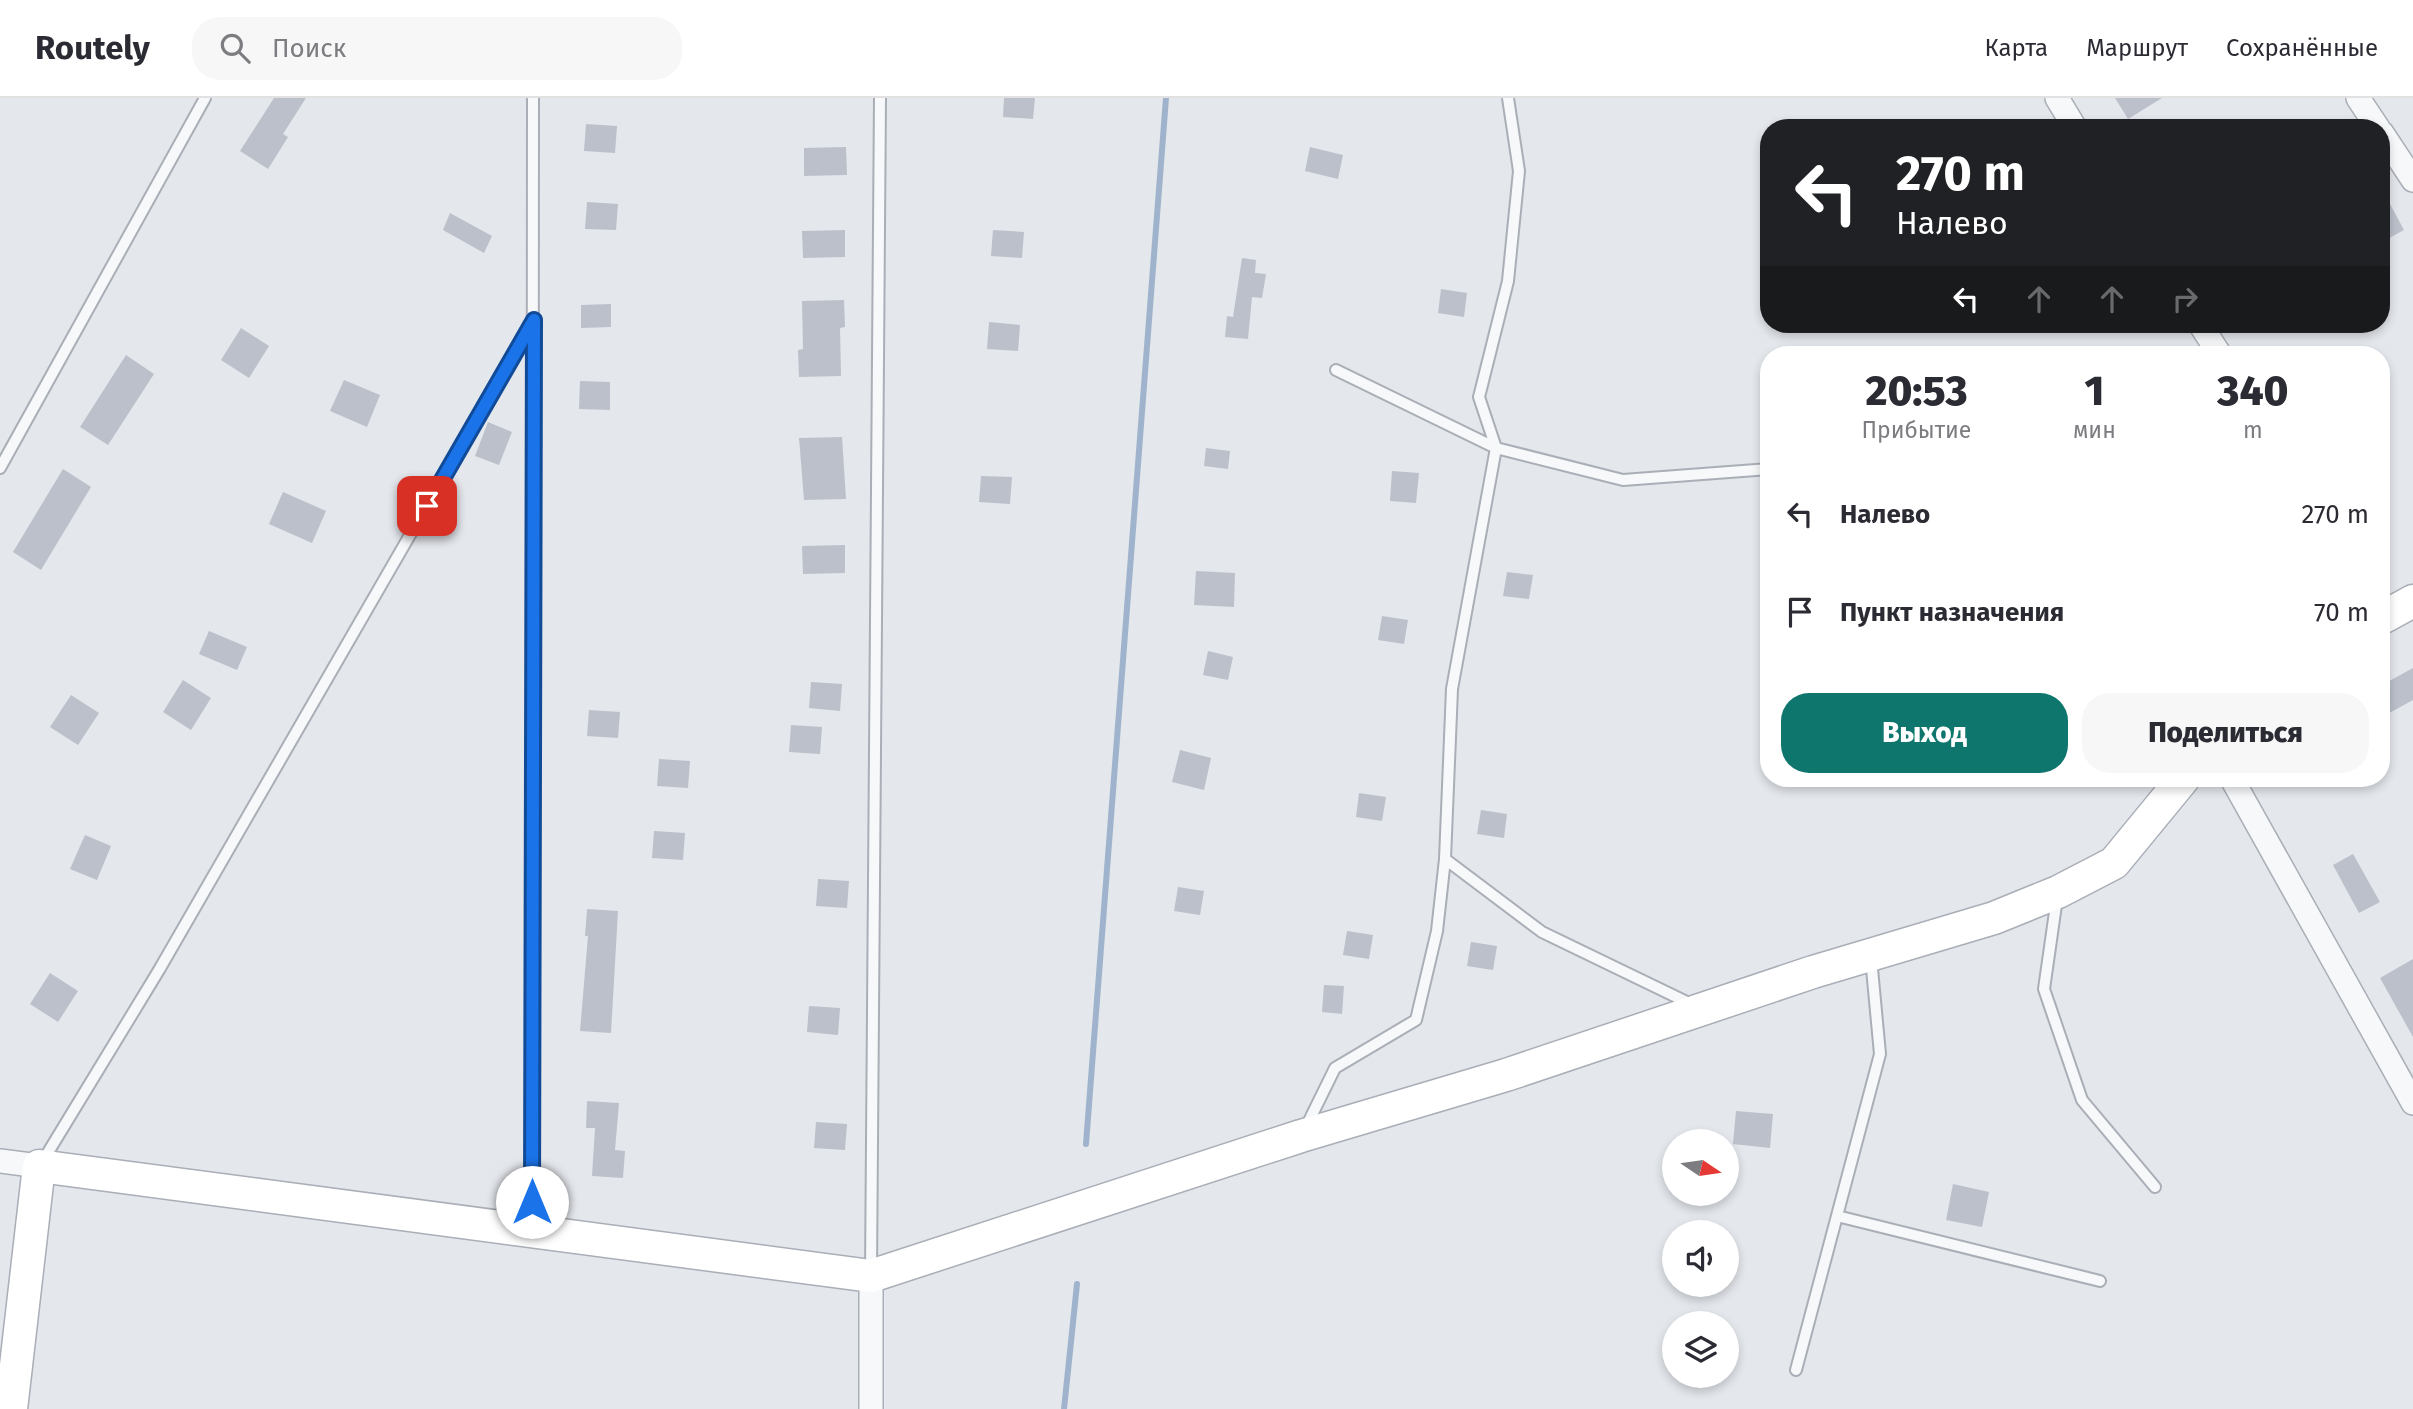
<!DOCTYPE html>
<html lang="ru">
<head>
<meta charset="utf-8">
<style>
  body { margin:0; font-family:"Fira Sans",sans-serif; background:#f7f7f7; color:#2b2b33; height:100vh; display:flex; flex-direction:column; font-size:26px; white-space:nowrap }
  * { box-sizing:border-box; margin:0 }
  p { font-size:23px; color:#7c7c81 }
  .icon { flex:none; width:38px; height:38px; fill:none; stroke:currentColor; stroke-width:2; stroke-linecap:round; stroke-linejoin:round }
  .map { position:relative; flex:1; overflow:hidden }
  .panel { position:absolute; left:1760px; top:248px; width:630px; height:441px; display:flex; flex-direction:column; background:#fff; border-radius:28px; box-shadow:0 4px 10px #0003 }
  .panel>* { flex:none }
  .top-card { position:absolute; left:1760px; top:21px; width:630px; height:214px; border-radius:28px; box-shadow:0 4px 10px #0003; background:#202124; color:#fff; overflow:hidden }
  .needle { width:46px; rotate:103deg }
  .buttons { position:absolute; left:1662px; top:1031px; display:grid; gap:14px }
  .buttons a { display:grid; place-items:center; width:77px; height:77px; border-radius:50%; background:#fff; box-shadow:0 4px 10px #0003; font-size:35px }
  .pin { position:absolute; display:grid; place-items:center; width:60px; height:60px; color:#fff; margin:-30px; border-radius:14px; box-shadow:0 4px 10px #0006 }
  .me { position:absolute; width:77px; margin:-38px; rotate:0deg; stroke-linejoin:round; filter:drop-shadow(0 0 5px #0008) }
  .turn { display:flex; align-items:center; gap:24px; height:147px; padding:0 21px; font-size:32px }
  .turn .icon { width:91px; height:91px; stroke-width:2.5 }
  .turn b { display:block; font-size:49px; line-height:60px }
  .lanes { display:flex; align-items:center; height:66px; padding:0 21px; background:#0003; justify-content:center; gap:35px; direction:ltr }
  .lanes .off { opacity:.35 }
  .eta { display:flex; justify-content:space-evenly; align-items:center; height:119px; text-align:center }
  .eta b { font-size:42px; font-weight:800; line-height:49px }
  .button { display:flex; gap:14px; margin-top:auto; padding:14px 21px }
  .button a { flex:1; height:80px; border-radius:28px; background:#0f766e; color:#fff; font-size:28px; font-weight:800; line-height:80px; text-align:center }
  .button a+a { background:#f7f7f7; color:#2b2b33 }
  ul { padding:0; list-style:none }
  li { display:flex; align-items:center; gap:21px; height:98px; padding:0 21px }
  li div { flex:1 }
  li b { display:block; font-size:26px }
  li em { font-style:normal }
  header { display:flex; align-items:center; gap:42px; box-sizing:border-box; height:98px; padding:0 35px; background:#fff; border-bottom:2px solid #e1e1e2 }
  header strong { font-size:33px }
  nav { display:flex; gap:38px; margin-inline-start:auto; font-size:24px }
  .search { width:490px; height:63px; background:#f7f7f7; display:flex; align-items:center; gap:18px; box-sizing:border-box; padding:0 24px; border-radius:28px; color:#7c7c81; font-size:26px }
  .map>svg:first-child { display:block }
</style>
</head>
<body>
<header>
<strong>Routely</strong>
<div class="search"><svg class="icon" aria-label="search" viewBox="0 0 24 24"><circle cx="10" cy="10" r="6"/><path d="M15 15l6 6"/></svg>Поиск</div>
<nav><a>Карта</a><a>Маршрут</a><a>Сохранённые</a></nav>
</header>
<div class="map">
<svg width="2413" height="1311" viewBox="0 0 2413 1311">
  <rect width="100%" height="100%" fill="#e4e7ec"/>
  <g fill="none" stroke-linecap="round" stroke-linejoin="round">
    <path stroke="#9fb4cc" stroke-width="6" d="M 1086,1046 L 1166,0
      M 1064,1311 L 1077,1186"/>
  </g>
  <path fill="#bbc0ca" d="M 274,0 L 306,0 L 283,36 L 288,39 L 268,71 L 240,53 Z
    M 1004,0 L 1035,0 L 1033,21 L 1003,19 Z
    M 2115,0 L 2162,0 L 2128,21 Z
    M 586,26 L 617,28 L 615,55 L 584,53 Z
    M 846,49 L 847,77 L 804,78 L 804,50 Z
    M 1310,49 L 1343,57 L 1338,81 L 1305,73 Z
    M 2382,91 L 2404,132 L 2382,144 Z
    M 587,104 L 618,106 L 616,132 L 585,131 Z
    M 450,115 L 492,138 L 484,155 L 443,132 Z
    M 845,132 L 845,159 L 803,160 L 802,133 Z
    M 993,132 L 1024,134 L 1022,160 L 991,158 Z
    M 1242,160 L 1256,162 L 1255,175 L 1266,176 L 1262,200 L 1252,199 L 1248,241 L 1225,239 L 1227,218 L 1233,219 Z
    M 1441,191 L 1467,195 L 1464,219 L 1438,215 Z
    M 844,202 L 845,229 L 840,230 L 841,278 L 799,279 L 798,252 L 803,251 L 802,203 Z
    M 611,206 L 611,229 L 581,230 L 581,207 Z
    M 989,224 L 1020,227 L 1018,253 L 987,251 Z
    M 241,230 L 269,248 L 249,280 L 221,262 Z
    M 126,257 L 154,276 L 108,347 L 80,329 Z
    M 344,282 L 380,297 L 367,329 L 330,313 Z
    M 580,283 L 610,284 L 610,312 L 579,311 Z
    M 488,324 L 512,334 L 499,367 L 475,358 Z
    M 842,339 L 846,401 L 804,402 L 799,340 Z
    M 1206,350 L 1230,353 L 1228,371 L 1204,368 Z
    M 63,371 L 91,389 L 41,472 L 13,454 Z
    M 1392,373 L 1419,375 L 1416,405 L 1390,403 Z
    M 981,378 L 1012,379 L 1010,406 L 979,404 Z
    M 283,394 L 326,413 L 312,445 L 269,426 Z
    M 845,447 L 845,475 L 803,476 L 802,448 Z
    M 1196,473 L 1235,475 L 1234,509 L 1194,507 Z
    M 1507,474 L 1533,477 L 1529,501 L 1503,498 Z
    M 1382,518 L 1408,522 L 1404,546 L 1378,542 Z
    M 209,533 L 247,549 L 237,572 L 199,556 Z
    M 1208,553 L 1233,559 L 1228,582 L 1203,577 Z
    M 2413,570 L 2413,602 L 2382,619 L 2382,587 Z
    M 183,582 L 211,600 L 191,632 L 163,614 Z
    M 811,584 L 842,586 L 840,613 L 809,610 Z
    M 71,597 L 99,615 L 78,647 L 50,629 Z
    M 589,612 L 620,614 L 618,640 L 587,638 Z
    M 791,627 L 822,629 L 820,656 L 789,654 Z
    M 1180,652 L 1211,660 L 1204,692 L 1172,684 Z
    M 659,661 L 690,663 L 688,690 L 657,688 Z
    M 1359,695 L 1386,699 L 1382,723 L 1356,719 Z
    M 1481,712 L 1507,716 L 1504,740 L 1477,736 Z
    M 654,733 L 685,735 L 683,762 L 652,760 Z
    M 85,737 L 111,748 L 97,782 L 70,771 Z
    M 2353,756 L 2380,804 L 2359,815 L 2333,767 Z
    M 818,781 L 849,783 L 847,810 L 816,808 Z
    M 1178,789 L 1204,793 L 1200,817 L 1174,813 Z
    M 587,811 L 618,813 L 611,935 L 580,933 L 588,838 L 585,838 Z
    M 1347,833 L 1373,837 L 1369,861 L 1343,857 Z
    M 1471,844 L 1497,848 L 1493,872 L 1467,868 Z
    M 2413,861 L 2413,939 L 2380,880 Z
    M 50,875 L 78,893 L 58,924 L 30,906 Z
    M 1324,887 L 1344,888 L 1342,916 L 1322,914 Z
    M 809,908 L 840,910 L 838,937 L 807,934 Z
    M 587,1003 L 619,1005 L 615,1052 L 625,1053 L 623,1080 L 592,1078 L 595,1030 L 586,1030 Z
    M 1736,1013 L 1773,1016 L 1770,1050 L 1733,1046 Z
    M 816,1024 L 847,1026 L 845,1052 L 814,1050 Z
    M 1953,1086 L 1989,1094 L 1982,1129 L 1946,1122 Z"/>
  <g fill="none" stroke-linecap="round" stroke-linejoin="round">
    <g stroke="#a9aeb7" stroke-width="14">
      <path id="lane" d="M 1336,272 L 1496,350 L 1623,382 L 1769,371
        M 0,370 L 205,0
        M 1445,761 L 1542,834 L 1693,907
        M 2057,800 L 2044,891 L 2082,1002 L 2155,1089
        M 1306,1029 L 1335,970 L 1416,922 L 1437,833 L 1445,761 L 1452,591 L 1496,350 L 1479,299 L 1508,183 L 1519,73 L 1508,0
        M 41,1066 L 159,872 L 534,222
        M 1837,1118 L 2100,1183
        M 532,1131 L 533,0
        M 871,1175 L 880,0
        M 1796,1272 L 1880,956 L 1871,860"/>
    </g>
    <g stroke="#a9aeb7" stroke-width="26">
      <path id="street" d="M 2057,0 L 2075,30
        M 2358,0 L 2378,30
        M 2382,35 L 2413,82
        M 2200,226 L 2220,257
        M 2232,681 L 2413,1005
        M 0,1063 L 39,1068
        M 871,1311 L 871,1178"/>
    </g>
    <g stroke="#a9aeb7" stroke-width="35">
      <path id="secondary" d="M 2382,520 L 2413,503
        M 11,1311 L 39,1068 L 871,1178 L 1301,1038 L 1506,977 L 1813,874 L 1994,820 L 2058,794 L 2114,765 L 2183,681"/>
    </g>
    <use href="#lane" stroke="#f7f8fa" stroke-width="10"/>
    <use href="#street" stroke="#f7f8fa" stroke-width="23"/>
    <use href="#secondary" stroke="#fff" stroke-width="32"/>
  </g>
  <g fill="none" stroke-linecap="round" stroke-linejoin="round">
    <g stroke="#114b97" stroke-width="18">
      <path id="route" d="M 427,408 L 534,222 L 532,1104"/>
    </g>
    <use href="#route" stroke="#1a73e8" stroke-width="12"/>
  </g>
</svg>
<div class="buttons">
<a><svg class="needle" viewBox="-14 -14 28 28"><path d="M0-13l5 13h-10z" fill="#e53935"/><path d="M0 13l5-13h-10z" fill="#7c7c81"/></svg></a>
<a><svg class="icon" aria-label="sound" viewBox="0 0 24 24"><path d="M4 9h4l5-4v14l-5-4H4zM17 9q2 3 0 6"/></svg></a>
<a><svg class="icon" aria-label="layers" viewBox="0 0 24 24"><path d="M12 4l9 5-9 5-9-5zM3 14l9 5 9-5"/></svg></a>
</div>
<div class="pin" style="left:427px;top:408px;background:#d93025"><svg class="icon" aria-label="arrive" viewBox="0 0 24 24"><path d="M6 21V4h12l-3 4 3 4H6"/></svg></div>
<svg class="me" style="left:532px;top:1104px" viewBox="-20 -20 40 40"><circle r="19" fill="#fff"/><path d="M0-13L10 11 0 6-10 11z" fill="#1a73e8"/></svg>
<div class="top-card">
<div class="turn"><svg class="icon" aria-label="left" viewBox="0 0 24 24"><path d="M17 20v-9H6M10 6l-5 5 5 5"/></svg><div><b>270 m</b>Налево</div></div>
<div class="lanes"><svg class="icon" aria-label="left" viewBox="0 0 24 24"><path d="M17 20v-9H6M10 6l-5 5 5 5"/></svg><svg class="icon off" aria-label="ahead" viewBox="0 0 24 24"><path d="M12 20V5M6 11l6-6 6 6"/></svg><svg class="icon off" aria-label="ahead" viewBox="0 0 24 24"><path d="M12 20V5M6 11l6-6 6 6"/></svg><svg class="icon off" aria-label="right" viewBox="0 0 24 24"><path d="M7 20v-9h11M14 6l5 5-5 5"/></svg></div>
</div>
<section class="panel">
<div class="eta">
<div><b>20:53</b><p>Прибытие</p></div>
<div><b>1</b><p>мин</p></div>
<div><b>340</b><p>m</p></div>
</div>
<ul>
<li><svg class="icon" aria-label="left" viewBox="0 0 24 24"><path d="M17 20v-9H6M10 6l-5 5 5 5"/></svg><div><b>Налево</b></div><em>270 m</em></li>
<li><svg class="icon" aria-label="arrive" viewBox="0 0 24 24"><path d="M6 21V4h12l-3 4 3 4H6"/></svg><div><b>Пункт назначения</b></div><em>70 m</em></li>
</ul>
<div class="button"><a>Выход</a><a>Поделиться</a></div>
</section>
</div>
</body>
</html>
